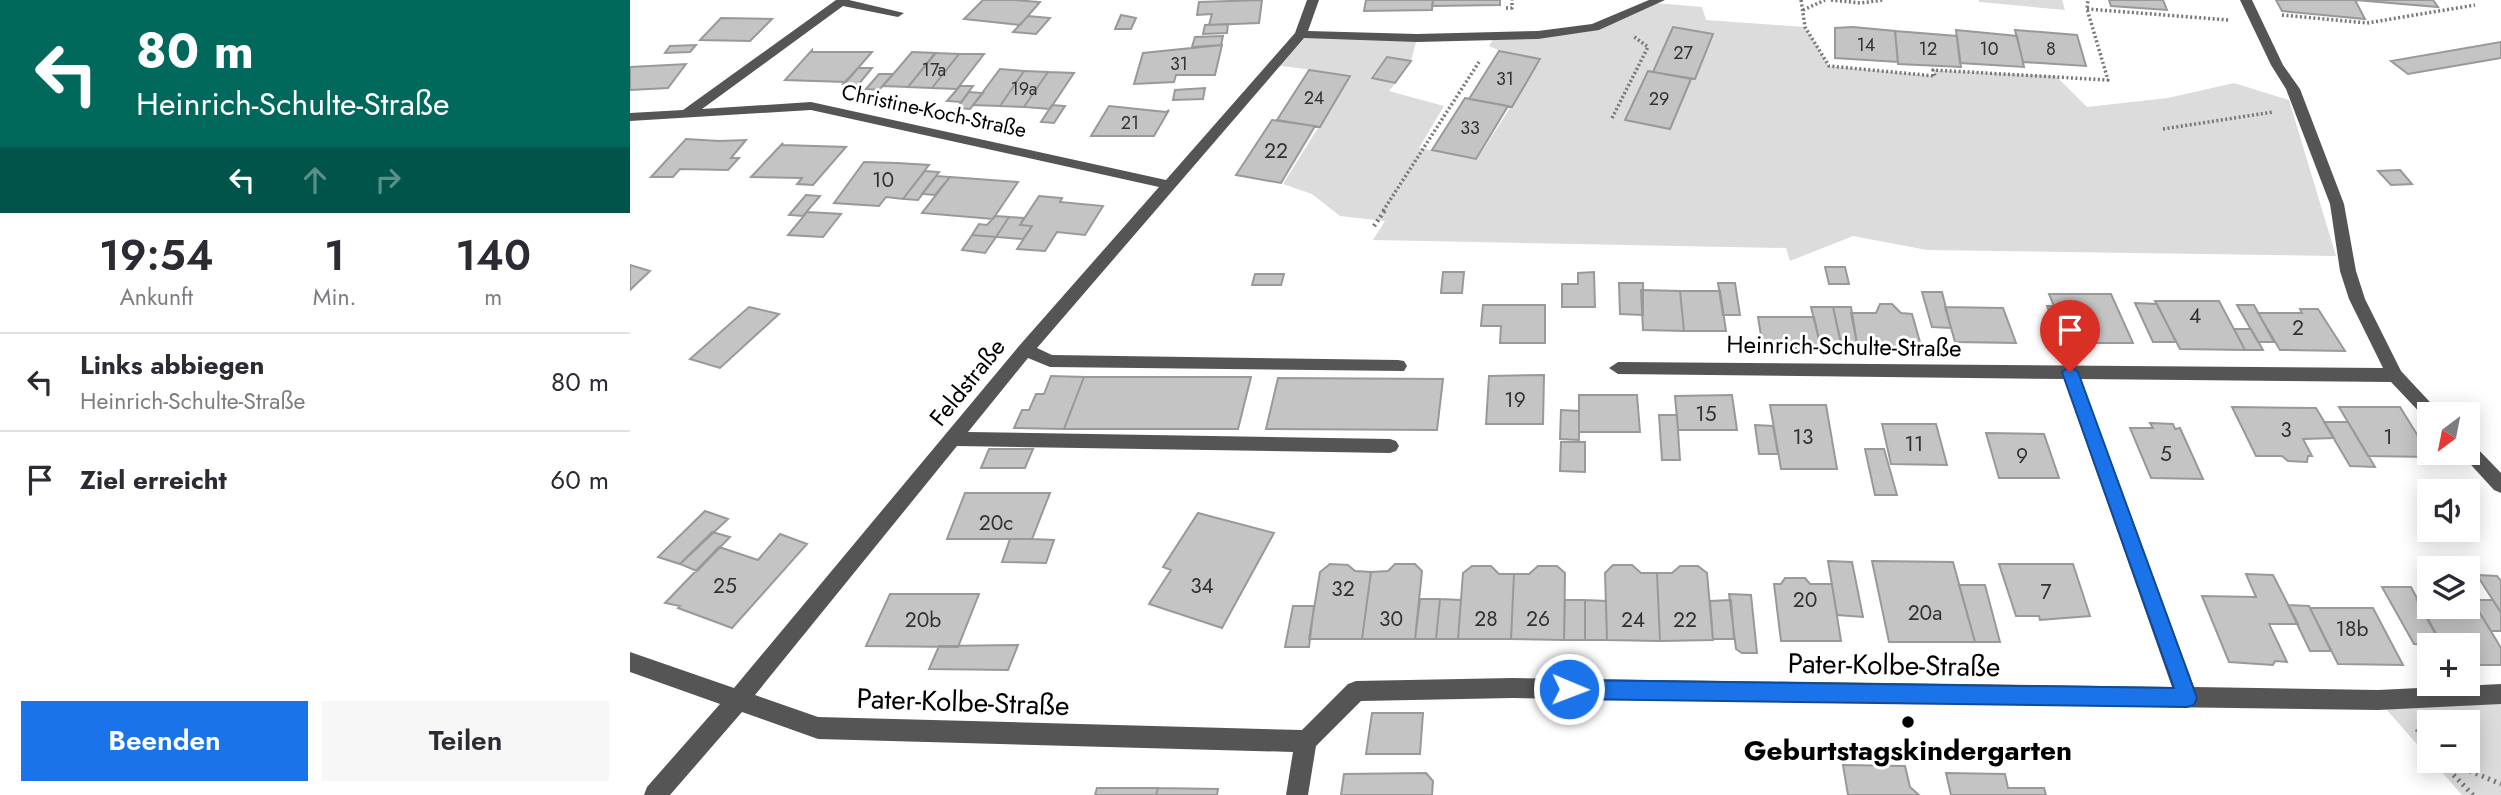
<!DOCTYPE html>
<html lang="de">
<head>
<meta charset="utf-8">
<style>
  body { margin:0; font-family:Jost,sans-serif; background:#f7f7f7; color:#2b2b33; height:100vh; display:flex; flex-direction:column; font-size:26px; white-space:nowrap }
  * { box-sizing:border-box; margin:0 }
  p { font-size:23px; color:#7c7c81 }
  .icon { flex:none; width:38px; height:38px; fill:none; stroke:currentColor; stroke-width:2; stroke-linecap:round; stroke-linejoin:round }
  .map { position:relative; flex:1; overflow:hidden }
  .panel { display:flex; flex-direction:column; background:#fff; width:630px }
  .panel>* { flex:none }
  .banner { background:#00695c; color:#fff; overflow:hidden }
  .needle { width:46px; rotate:212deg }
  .fabs { position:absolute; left:1787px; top:402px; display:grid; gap:14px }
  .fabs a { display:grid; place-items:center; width:63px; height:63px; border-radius:0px; background:#fff; box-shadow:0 4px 18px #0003; font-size:35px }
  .pin { position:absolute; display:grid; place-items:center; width:60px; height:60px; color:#fff; margin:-72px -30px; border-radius:50% 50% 50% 0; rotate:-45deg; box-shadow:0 0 7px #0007 }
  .pin .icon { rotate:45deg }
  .me { position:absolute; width:77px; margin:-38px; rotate:91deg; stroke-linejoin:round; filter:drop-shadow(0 0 5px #0008) }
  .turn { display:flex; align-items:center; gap:24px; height:147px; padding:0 21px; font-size:32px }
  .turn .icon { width:91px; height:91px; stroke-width:2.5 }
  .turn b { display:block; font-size:49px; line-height:60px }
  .lanes { display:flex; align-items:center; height:66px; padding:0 21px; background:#0003; justify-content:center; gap:35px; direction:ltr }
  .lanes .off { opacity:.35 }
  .eta { display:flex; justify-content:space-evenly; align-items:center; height:119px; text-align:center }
  .eta b { font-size:42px; font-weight:600; line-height:49px }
  .cta { display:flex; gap:14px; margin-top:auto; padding:14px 21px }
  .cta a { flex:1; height:80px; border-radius:0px; background:#1a73e8; color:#fff; font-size:28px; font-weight:600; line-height:80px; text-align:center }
  .cta a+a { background:#f7f7f7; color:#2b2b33 }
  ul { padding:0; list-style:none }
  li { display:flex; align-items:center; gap:21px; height:98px; padding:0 21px; border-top:2px solid #e1e1e2 }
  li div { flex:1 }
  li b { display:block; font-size:26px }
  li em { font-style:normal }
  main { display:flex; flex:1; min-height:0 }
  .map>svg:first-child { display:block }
</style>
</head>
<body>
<main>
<section class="panel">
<div class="banner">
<div class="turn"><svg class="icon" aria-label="left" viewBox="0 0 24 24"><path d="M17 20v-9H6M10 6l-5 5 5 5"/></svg><div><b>80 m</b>Heinrich-Schulte-Straße</div></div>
<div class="lanes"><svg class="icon" aria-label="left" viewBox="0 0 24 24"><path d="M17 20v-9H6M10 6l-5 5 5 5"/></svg><svg class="icon off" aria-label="ahead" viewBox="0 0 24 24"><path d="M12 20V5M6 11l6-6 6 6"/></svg><svg class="icon off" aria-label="right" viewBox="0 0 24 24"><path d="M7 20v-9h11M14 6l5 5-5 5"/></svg></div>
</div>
<div class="eta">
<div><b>19:54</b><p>Ankunft</p></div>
<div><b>1</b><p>Min.</p></div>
<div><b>140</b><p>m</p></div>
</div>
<ul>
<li><svg class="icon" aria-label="left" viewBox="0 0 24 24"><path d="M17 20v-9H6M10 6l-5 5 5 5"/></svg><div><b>Links abbiegen</b><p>Heinrich-Schulte-Straße</p></div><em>80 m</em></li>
<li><svg class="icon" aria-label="arrive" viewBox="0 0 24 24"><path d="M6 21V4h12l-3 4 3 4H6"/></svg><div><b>Ziel erreicht</b></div><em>60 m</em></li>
</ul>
<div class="cta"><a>Beenden</a><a>Teilen</a></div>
</section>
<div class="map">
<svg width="1871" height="795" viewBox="0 0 1871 795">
  <rect width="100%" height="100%" fill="#fff"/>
  <path fill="#dcdcdc" d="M 1349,0 L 1432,0 L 1435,10 L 1349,2 Z
    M 1025,3 L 1072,7 L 1076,20 L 1175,27 L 1199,66 L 1305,76 L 1303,70 L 1426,76 L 1457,107 L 1538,98 L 1604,83 L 1659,100 L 1706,256 L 1297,250 L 1223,236 L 1160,261 L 1156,248 L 743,240 L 755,221 L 710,216 L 682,194 L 653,184 L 721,75 L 644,65 L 671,34 L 787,38 L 781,61 L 757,56 L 740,78 L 765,84 L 759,91 L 814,106 L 789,148 L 847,159 L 911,60 L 870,51 L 859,46 L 865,36 L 965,27 Z
    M 1871,694 L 1871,795 L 1832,795 L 1802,761 L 1838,761 L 1838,723 L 1799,723 L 1799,758 L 1748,700 Z"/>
  <path fill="#c4c4c4" stroke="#999" stroke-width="2" d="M 353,0 L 383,0 L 410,2 L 390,25 L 334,19 Z
    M 632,0 L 629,23 L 579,25 L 582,14 L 567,15 L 569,2 Z
    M 736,0 L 803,0 L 802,10 L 734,11 Z
    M 803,0 L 870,0 L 870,5 L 802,6 Z
    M 1479,0 L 1533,0 L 1537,10 L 1481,6 Z
    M 1646,0 L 1725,0 L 1735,19 L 1652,11 Z
    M 1725,0 L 1803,0 L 1808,7 Z
    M 491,15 L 506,18 L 501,29 L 485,29 Z
    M 398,16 L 420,18 L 406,34 L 383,32 Z
    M 91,18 L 142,19 L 120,41 L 70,40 Z
    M 598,24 L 597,33 L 573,34 L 575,25 Z
    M 1043,27 L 1083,34 L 1065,79 L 1023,72 Z
    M 1223,27 L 1265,31 L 1268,62 L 1205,58 L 1205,28 Z
    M 1326,30 L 1387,36 L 1394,67 L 1330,63 Z
    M 1385,30 L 1447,35 L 1456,66 L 1393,62 Z
    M 1265,31 L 1327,36 L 1331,67 L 1268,64 Z
    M 593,36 L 591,45 L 562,47 L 565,37 Z
    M 1871,42 L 1871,58 L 1778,74 L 1761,61 Z
    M 66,45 L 60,52 L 35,53 L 40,46 Z
    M 592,45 L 585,75 L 546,75 L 544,82 L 504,84 L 513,53 Z
    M 182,50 L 182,52 L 242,52 L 216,82 L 155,80 Z
    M 869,51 L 910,59 L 882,107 L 839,99 Z
    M 282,52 L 306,53 L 278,87 L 253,86 Z
    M 305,53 L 329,54 L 302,88 L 278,87 Z
    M 329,54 L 354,54 L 327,89 L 302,88 Z
    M 757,57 L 781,61 L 765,83 L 742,78 Z
    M 56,64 L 38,88 L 0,90 L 0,67 Z
    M 228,68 L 242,68 L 228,85 L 213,84 Z
    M 370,69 L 394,71 L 370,106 L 343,105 Z
    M 679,70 L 720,76 L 690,127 L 647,120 Z
    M 394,71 L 418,72 L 394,107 L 370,106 Z
    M 1018,71 L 1061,79 L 1040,129 L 995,120 Z
    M 418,72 L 444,73 L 420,109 L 394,107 Z
    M 249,74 L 263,74 L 249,90 L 236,89 Z
    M 330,86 L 343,86 L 331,102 L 317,101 Z
    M 575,88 L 573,99 L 543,100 L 545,90 Z
    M 339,92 L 353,93 L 340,109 L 327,108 Z
    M 835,98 L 878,106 L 846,159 L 802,150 Z
    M 422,105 L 435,106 L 424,123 L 411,122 Z
    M 479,106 L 536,112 L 539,110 L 524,136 L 461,136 Z
    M 642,120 L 685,126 L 651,183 L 606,175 Z
    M 56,139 L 89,141 L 116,140 L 101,158 L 109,158 L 98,170 L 50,169 L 43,177 L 21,177 Z
    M 153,143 L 152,145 L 216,147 L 183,185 L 167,184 L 172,178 L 121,177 Z
    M 234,162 L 267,163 L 299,165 L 273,199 L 256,197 L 249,206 L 204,203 Z
    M 1770,170 L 1782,184 L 1761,185 L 1748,171 Z
    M 295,171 L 309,172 L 288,200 L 273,199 Z
    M 306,176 L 320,177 L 305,195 L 292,194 Z
    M 320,177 L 388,182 L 363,219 L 292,213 Z
    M 176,195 L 190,196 L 173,216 L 159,215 Z
    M 409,196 L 432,198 L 430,202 L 473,206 L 455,235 L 427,232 L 415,251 L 387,249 L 402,226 L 390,225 Z
    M 177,212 L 211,214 L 193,237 L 158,235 Z
    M 365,216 L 379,217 L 366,237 L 342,235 L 349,224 L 357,225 Z
    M 379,217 L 394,218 L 390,225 L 402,226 L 393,239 L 366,237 Z
    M 342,235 L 366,237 L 355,253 L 332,250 Z
    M 0,265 L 20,271 L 0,290 Z
    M 1195,267 L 1215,267 L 1219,284 L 1199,284 Z
    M 813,272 L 834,272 L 832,293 L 811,293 Z
    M 964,272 L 965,307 L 932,307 L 932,284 L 948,284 L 948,273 Z
    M 625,274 L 654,274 L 651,285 L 622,285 Z
    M 989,283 L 1013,283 L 1013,315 L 990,314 Z
    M 1088,283 L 1105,283 L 1110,315 L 1093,315 Z
    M 1011,290 L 1050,291 L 1054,331 L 1013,330 Z
    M 1050,291 L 1090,291 L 1096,331 L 1054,331 Z
    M 1292,292 L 1312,292 L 1321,328 L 1302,327 Z
    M 1419,294 L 1481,294 L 1503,343 L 1439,343 L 1433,329 L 1426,328 L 1417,306 L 1424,306 Z
    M 1525,301 L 1589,301 L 1615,350 L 1550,349 Z
    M 1505,303 L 1527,304 L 1546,342 L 1523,342 Z
    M 1250,304 L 1262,304 L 1271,313 L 1282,314 L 1292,349 L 1228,349 L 1221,313 L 1246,313 Z
    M 853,305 L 915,305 L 915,343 L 870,343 L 871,326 L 851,326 Z
    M 1607,305 L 1624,305 L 1644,342 L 1628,342 Z
    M 119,307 L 149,314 L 90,368 L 60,359 Z
    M 1181,307 L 1203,307 L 1211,344 L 1190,344 Z
    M 1203,307 L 1221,307 L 1227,343 L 1211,343 Z
    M 1315,307 L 1373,308 L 1386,343 L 1325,342 Z
    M 1670,309 L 1688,309 L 1715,351 L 1650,350 L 1628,313 L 1672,313 Z
    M 1128,317 L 1184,317 L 1191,348 L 1133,348 Z
    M 1604,329 L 1621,329 L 1633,350 L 1615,350 Z
    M 914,375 L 913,424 L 856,424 L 859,376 Z
    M 421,376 L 454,377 L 434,429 L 384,428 L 392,410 L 399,410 L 406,394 L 414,394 Z
    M 454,377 L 621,377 L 608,429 L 434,429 Z
    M 648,378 L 813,379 L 807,430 L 636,429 Z
    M 949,395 L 1007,395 L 1010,432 L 949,432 Z
    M 1102,395 L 1107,430 L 1048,430 L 1045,396 Z
    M 1140,405 L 1196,405 L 1207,469 L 1151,469 Z
    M 1602,407 L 1686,408 L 1704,438 L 1673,439 L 1682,456 L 1678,456 L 1677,462 L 1658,461 L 1652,456 L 1626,456 Z
    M 1709,407 L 1770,407 L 1801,457 L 1738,456 Z
    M 931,410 L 949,411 L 949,440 L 930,439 Z
    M 1029,415 L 1047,415 L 1050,460 L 1032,460 Z
    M 1694,422 L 1718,422 L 1745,467 L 1720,466 Z
    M 1520,423 L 1543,424 L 1545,429 L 1550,428 L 1573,479 L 1521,478 L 1500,428 L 1523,428 Z
    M 1252,424 L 1306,424 L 1317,465 L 1261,464 Z
    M 1125,425 L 1143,426 L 1148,454 L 1129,454 Z
    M 1356,433 L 1414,434 L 1429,478 L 1369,478 Z
    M 931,442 L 955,442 L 955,472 L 930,471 Z
    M 359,449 L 403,449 L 395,468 L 351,468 Z
    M 1235,449 L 1254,449 L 1267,495 L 1245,495 Z
    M 335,493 L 420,493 L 402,539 L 317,539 Z
    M 75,511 L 98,519 L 50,564 L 28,557 Z
    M 568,513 L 644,533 L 592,628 L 519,604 L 541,570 L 533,567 Z
    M 82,532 L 100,537 L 67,571 L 50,564 Z
    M 150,534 L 177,544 L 102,628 L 48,608 L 50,606 L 35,603 L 89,547 L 128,560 Z
    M 380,539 L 402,539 L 424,540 L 416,563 L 372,562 Z
    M 1198,561 L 1222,562 L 1233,617 L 1207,615 Z
    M 1242,561 L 1323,562 L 1345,642 L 1259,642 Z
    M 700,564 L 718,565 L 725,571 L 741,572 L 732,639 L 679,639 L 690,572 Z
    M 765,564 L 785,564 L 792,571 L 785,639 L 732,639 L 741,572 L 758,571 Z
    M 1369,564 L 1443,564 L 1460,616 L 1410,620 L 1409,616 L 1386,616 Z
    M 983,565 L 1002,565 L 1011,573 L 1027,573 L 1030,641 L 977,640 L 975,573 Z
    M 842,566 L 861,566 L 869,574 L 884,574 L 881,639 L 828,639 L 833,573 Z
    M 908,566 L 927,566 L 935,573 L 934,640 L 881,639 L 884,574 L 899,574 Z
    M 1050,566 L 1068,566 L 1077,573 L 1083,640 L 1030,641 L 1027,573 L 1042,573 Z
    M 1616,574 L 1643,575 L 1668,624 L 1639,624 L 1657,662 L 1645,661 L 1643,665 L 1599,662 L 1572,596 L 1626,597 Z
    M 1847,575 L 1867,576 L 1871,581 L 1871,613 Z
    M 1155,578 L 1175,578 L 1180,584 L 1202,584 L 1211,641 L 1151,641 L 1144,584 L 1151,584 Z
    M 1329,585 L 1355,585 L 1370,642 L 1345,642 Z
    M 1752,587 L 1781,587 L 1812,645 L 1784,644 Z
    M 260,594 L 349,594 L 328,647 L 236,646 Z
    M 1099,594 L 1121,595 L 1127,653 L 1112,653 L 1106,649 Z
    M 790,599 L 810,599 L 806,639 L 785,639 Z
    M 810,599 L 831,600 L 828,639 L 806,639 Z
    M 1799,599 L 1799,607 L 1838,607 L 1838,600 L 1842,600 L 1871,648 L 1871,665 L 1838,665 L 1838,646 L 1812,646 L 1787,600 Z
    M 935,600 L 955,600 L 955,640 L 934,640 Z
    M 955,600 L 976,601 L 977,640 L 955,640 Z
    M 1101,600 L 1104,639 L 1083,639 L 1080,601 Z
    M 1842,600 L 1863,600 L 1871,613 L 1871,631 L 1861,631 Z
    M 1658,605 L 1679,606 L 1701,651 L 1680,651 Z
    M 663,606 L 684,606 L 679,647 L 655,647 Z
    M 1680,608 L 1743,608 L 1773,665 L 1708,664 Z
    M 388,645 L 378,670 L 299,669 L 309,646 Z
    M 742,713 L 793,713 L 790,754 L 736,754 Z
    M 1213,765 L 1275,766 L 1280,787 L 1289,795 L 1218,795 Z
    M 796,773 L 803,781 L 802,795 L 711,795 L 714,774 Z
    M 1316,773 L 1375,774 L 1378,788 L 1414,788 L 1416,795 L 1321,795 Z
    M 467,788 L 528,788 L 526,795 L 465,795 Z
    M 528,788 L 588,789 L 587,795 L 526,795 Z"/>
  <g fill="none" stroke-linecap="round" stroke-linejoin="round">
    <path stroke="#777" stroke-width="3.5" stroke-dasharray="2 2.5" stroke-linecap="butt" d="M 1171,0 L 1175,27 L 1199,66 L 1305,76 L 1303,70 L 1478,80 L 1457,9 L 1458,0
      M 1201,0 L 1231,3 L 1253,0
      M 876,8 L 882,8 L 882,0
      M 1457,9 L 1599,20
      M 1173,10 L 1195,0
      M 1652,15 L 1737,23 L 1845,5
      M 982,118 L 1018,47 L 1003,36
      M 1533,129 L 1643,112
      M 753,211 L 849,62"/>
    <path stroke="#777" stroke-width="4.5" stroke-dasharray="2 3.5" stroke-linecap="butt" d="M 744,226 L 755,210"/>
    <path stroke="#777" stroke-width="5" stroke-dasharray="2 4.5" stroke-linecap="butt" d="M 1787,729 L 1799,747
      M 1810,761 L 1843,795
      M 1816,761 L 1871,784"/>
    <path fill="#555" fill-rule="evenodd" d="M 206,0 L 219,0 L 274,13 L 268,17 L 213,6 L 72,109 L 181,102 L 536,180 L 665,33 L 677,0 L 689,0 L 678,31 L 787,34 L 908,31 L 962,24 L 1019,0 L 1035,0 L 969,30 L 908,39 L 787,42 L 674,38 L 407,348 L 422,355 L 768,360 L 774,361 L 777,366 L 774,371 L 420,367 L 398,358 L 338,432 L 760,439 L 766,441 L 769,446 L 766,451 L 760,453 L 327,446 L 125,695 L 188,717 L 672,730 L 718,684 L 726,681 L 883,678 L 1542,687 L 1434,379 L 988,374 L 979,368 L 988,362 L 1753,368 L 1719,299 L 1710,271 L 1700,204 L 1656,89 L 1641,65 L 1610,0 L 1622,0 L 1653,65 L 1670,89 L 1714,204 L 1726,271 L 1735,299 L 1771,371 L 1812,415 L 1799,415 L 1799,421 L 1797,420 L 1761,382 L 1451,379 L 1564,687 L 1748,690 L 1871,684 L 1871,704 L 1748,710 L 883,698 L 731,701 L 686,746 L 678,795 L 656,795 L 663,752 L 188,739 L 112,712 L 40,795 L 14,795 L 17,787 L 90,704 L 0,672 L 0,652 L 104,688 L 389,346 L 529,187 L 181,110 L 0,121 L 0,113 L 53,110 Z
      M 1838,443 L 1844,445 L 1871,473 L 1871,493 L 1864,490 L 1832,455 L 1831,453 L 1838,453 Z"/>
  </g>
  <path fill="#1a73e8" stroke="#114b97" stroke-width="2" d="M 1440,366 L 1448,372 L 1567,698 L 1564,705 L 1557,707 L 939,699 L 932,696 L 929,689 L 932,683 L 939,680 L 1544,688 L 1432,372 Z"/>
  <circle fill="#000" stroke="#fff" stroke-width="2.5" cx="1278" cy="722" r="7"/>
  <g text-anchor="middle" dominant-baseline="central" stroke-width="6" stroke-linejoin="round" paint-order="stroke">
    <g font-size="18" fill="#313131">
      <text x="1236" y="45">14</text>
      <text x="1298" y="49">12</text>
      <text x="1359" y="49">10</text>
      <text x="1421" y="49">8</text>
      <text x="1053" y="53">27</text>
      <text x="549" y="64">31</text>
      <text x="304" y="70">17a</text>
      <text x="875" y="79">31</text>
      <text x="394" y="89">19a</text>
      <text x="684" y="98">24</text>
      <text x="1029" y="99">29</text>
      <text x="500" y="123">21</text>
      <text x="840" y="128">33</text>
    </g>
    <g font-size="21" fill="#000" stroke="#fff">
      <text transform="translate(304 111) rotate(12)">Christine-Koch-Straße</text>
    </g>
    <g font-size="21" fill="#313131">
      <text x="646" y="151">22</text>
      <text x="253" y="180">10</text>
      <text x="1565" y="316">4</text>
      <text x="1668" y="328">2</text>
      <text x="885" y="400">19</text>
      <text x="1076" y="414">15</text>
      <text x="1656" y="430">3</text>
      <text x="1173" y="437">13</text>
      <text x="1758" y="437">1</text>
      <text x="1284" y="444">11</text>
      <text x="1536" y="454">5</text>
      <text x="1392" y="456">9</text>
      <text x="366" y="523">20c</text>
      <text x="95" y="586">25</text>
      <text x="572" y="586">34</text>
      <text x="713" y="589">32</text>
      <text x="1416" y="592">7</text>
      <text x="1175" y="600">20</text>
      <text x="1295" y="613">20a</text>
      <text x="761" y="619">30</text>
      <text x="856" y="619">28</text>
      <text x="908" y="619">26</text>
      <text x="293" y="620">20b</text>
      <text x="1003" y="620">24</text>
      <text x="1055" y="620">22</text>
      <text x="1722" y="629">18b</text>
    </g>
    <g font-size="24" fill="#000" stroke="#fff">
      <text transform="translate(1214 346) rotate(1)">Heinrich-Schulte-Straße</text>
      <text transform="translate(337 382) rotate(-51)">Feldstraße</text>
    </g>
    <g font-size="28" fill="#000" stroke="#fff">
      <text transform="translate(1264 665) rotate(1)">Pater-Kolbe-Straße</text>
      <text transform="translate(333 702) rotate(2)">Pater-Kolbe-Straße</text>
    </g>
    <g font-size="28" font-weight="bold" fill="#000" stroke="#fff">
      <text x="1278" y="750">Geburtstagskindergarten</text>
    </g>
  </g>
</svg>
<div class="fabs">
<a><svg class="needle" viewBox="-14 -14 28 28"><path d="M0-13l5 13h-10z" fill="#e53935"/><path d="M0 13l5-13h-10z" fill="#7c7c81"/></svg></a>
<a><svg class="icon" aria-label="sound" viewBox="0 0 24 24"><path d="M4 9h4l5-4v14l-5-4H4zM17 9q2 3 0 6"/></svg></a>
<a><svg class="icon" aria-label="layers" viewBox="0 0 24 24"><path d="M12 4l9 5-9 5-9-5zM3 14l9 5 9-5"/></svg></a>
<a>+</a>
<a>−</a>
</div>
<div class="pin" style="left:1440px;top:372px;background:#d93025"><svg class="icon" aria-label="arrive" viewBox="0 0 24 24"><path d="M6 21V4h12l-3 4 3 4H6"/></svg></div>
<svg class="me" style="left:939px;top:689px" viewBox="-20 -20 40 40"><circle r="17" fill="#1a73e8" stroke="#fff" stroke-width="3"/><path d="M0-11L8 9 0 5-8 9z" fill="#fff"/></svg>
</div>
</main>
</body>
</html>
